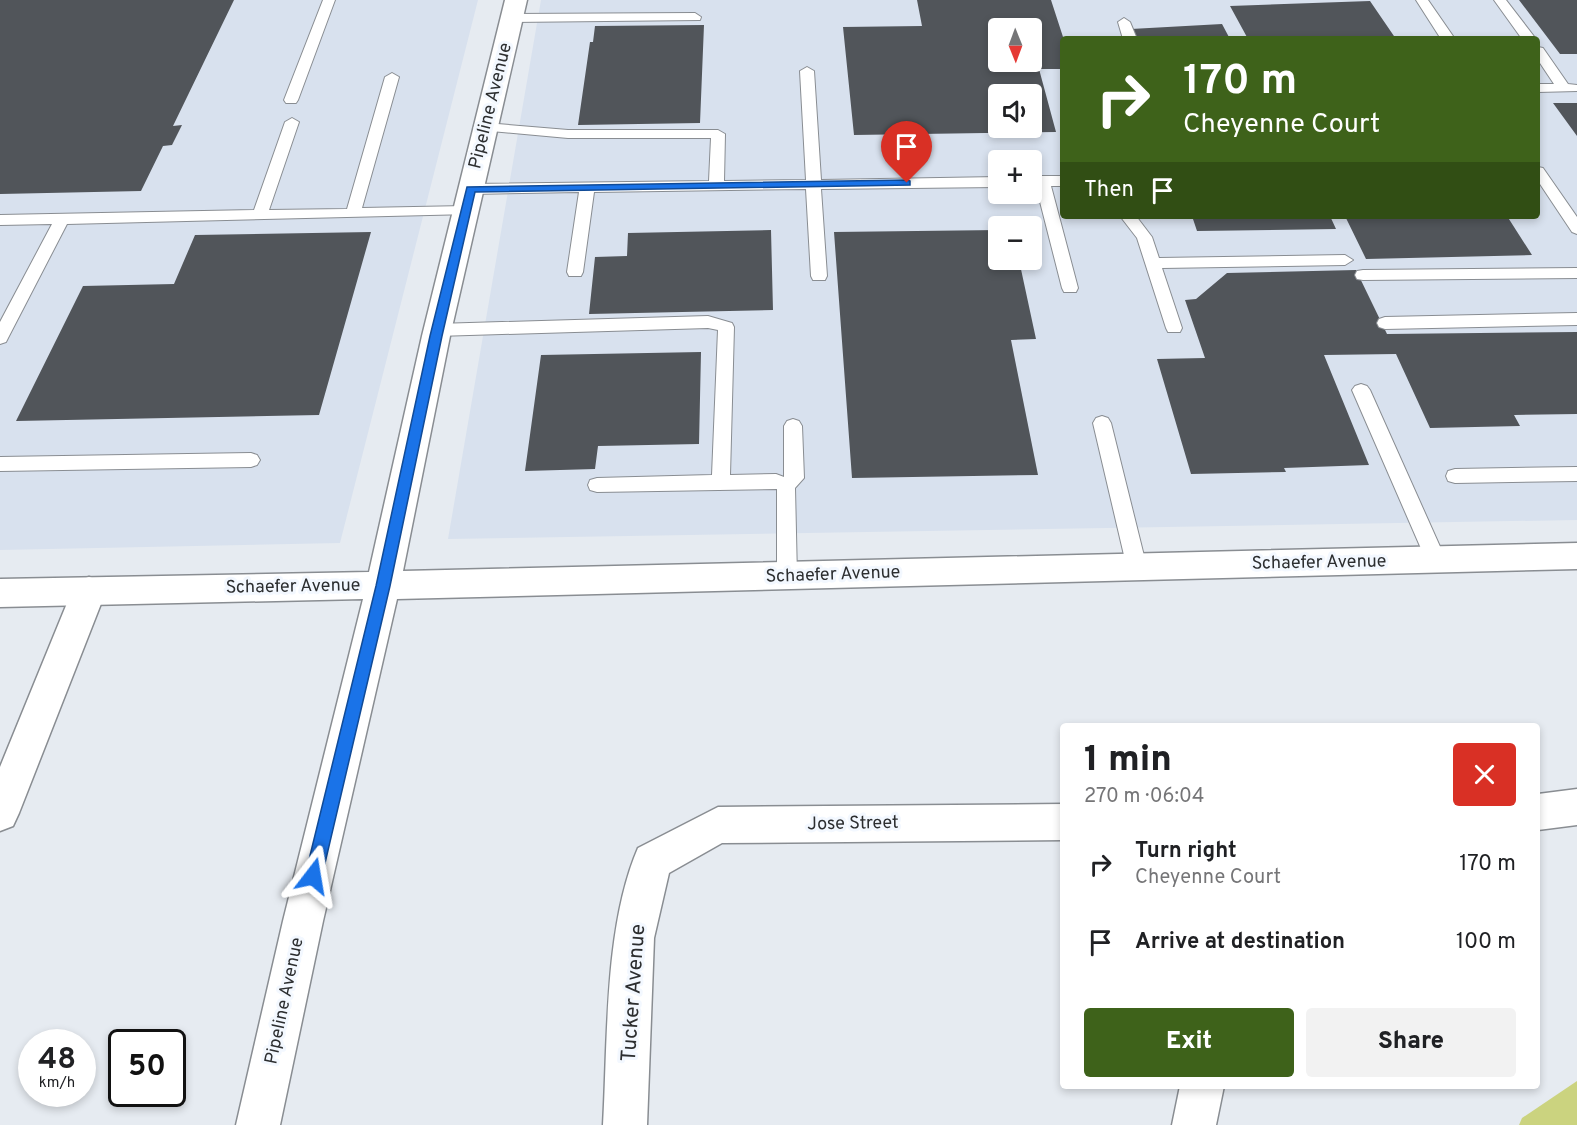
<!DOCTYPE html>
<html lang="en">
<head>
<meta charset="utf-8">
<style>
  body { margin:0; font-family:Overpass,sans-serif; background:#f2f2f2; color:#202124; height:100vh; display:flex; flex-direction:column; font-size:22px; white-space:nowrap }
  * { box-sizing:border-box; margin:0 }
  p { font-size:20px; color:#757577 }
  .icon { flex:none; width:33px; height:33px; fill:none; stroke:currentColor; stroke-width:2; stroke-linecap:round; stroke-linejoin:round }
  .map { position:relative; flex:1; overflow:hidden }
  .sheet { position:absolute; left:1060px; top:723px; width:480px; height:366px; display:flex; flex-direction:column; background:#fff; border-radius:6px; box-shadow:0 3px 9px #0003 }
  .sheet>* { flex:none }
  .guide { position:absolute; left:1060px; top:36px; width:480px; height:183px; border-radius:6px; box-shadow:0 3px 9px #0003; background:#3e621a; color:#fff; overflow:hidden }
  .needle { width:39px; rotate:179deg }
  .controls { position:absolute; left:988px; top:18px; display:grid; gap:12px }
  .controls a { display:grid; place-items:center; width:54px; height:54px; border-radius:6px; background:#fff; box-shadow:0 3px 9px #0003; font-size:30px }
  .speed { position:absolute; left:18px; top:1029px; display:flex; gap:12px; font-size:30px; font-weight:700; text-align:center }
  .speed>* { display:grid; place-content:center; width:78px; height:78px; border-radius:50%; background:#fff; box-shadow:0 3px 9px #0003; line-height:1 }
  .speed small { font-size:15px; font-weight:400 }
  .speed .limit { border:3px solid #111; border-radius:9px; background:#fff; color:#111 }
  .pin { position:absolute; display:grid; place-items:center; width:51px; height:51px; color:#fff; margin:-62px -26px; border-radius:50% 50% 50% 0; rotate:-45deg; box-shadow:0 0 6px #0007 }
  .pin .icon { rotate:45deg }
  .me { position:absolute; width:66px; margin:-33px; rotate:14deg; stroke-linejoin:round; filter:drop-shadow(0 0 4px #0008) }
  .turn { display:flex; align-items:center; gap:21px; height:126px; padding:0 24px; font-size:27px }
  .turn .icon { width:78px; height:78px; stroke-width:2.5 }
  .turn b { display:block; font-size:42px; line-height:51px }
  .then { display:flex; align-items:center; height:57px; padding:0 24px; background:#0003; gap:12px; font-size:22px }
  .round { display:grid; place-items:center; flex:none; width:63px; height:63px; border-radius:6px; background:#f2f2f2 }
  .summary { display:flex; align-items:center; justify-content:space-between; height:102px; padding:0 24px }
  h1 { font-size:36px; font-weight:800; line-height:45px }
  .action { display:flex; gap:12px; margin-top:auto; padding:12px 24px }
  .action a { flex:1; height:69px; border-radius:6px; background:#3e621a; color:#fff; font-size:24px; font-weight:800; line-height:69px; text-align:center }
  .action a+a { background:#f2f2f2; color:#202124 }
  ul { padding:0; list-style:none }
  li { display:flex; align-items:center; gap:18px; height:78px; padding:0 24px }
  li div { flex:1 }
  li b { display:block; font-size:22px }
  li em { font-style:normal }
  .map>svg:first-child { display:block }
</style>
</head>
<body>
<div class="map">
<svg width="1577" height="1125" viewBox="0 0 1577 1125">
  <rect width="100%" height="100%" fill="#e6ebf1"/>
  <path fill="#d8e1ee" fill-rule="evenodd" d="M 0,0 L 478,0 L 340,543 L 0,550 Z
    M 541,0 L 1577,0 L 1577,520 L 448,539 ZM 999,28 L 1032,28 L 1032,62 L 999,62 ZM 1064,39 L 1538,39 L 1538,216 L 1064,216 ZM 999,94 L 1032,94 L 1032,128 L 999,128 ZM 999,160 L 1032,160 L 1032,194 L 999,194 ZM 999,226 L 1032,226 L 1032,260 L 999,260 Z"/>
  <path fill="#cbd37f" d="M 1577,1081 L 1577,1125 L 1519,1125 L 1522,1118 Z"/>
  <path fill="#51555a" fill-rule="evenodd" d="M 0,0 L 234,0 L 173,126 L 182,125 L 172,145 L 163,146 L 141,191 L 0,194 Z
    M 917,0 L 1051,0 L 1064,40 L 1064,69 L 1039,69 L 1056,132 L 854,135 L 843,27 L 922,26 ZM 999,28 L 1032,28 L 1032,62 L 999,62 ZM 999,94 L 1032,94 L 1032,128 L 999,128 Z
    M 1519,0 L 1577,0 L 1577,54 L 1560,54 Z
    M 1370,1 L 1396,39 L 1248,39 L 1230,6 Z
    M 1222,24 L 1230,39 L 1136,39 L 1131,29 Z
    M 704,25 L 700,123 L 578,125 L 590,42 L 593,42 L 595,26 Z
    M 1553,103 L 1577,103 L 1577,136 Z
    M 1192,216 L 1330,216 L 1336,229 L 1197,231 Z
    M 1345,216 L 1507,216 L 1532,255 L 1366,259 Z
    M 771,230 L 773,310 L 589,314 L 595,257 L 627,256 L 628,233 Z
    M 999,230 L 999,260 L 1019,260 L 1036,339 L 1011,340 L 1038,475 L 852,478 L 834,232 Z
    M 371,232 L 319,415 L 16,421 L 83,286 L 174,284 L 195,235 Z
    M 1356,270 L 1387,334 L 1577,332 L 1577,414 L 1514,415 L 1520,426 L 1430,428 L 1396,354 L 1324,355 L 1369,465 L 1284,468 L 1286,472 L 1191,474 L 1157,359 L 1205,358 L 1185,300 L 1196,299 L 1227,273 Z
    M 701,352 L 699,444 L 598,446 L 595,469 L 525,471 L 541,355 Z"/>
  <g fill="none" stroke-linecap="round" stroke-linejoin="round">
    <g stroke="#898d92" stroke-width="2">
      <path id="lane" d="M 323,0 L 335,0 L 298,100 L 296,103 L 286,103 L 284,100 Z
        M 1416,0 L 1428,0 L 1455,39 L 1441,39 Z
        M 1494,0 L 1506,0 L 1536,39 L 1522,39 Z
        M 695,13 L 701,17 L 700,20 L 512,22 L 506,18 L 512,14 Z
        M 1124,18 L 1130,22 L 1137,39 L 1123,39 L 1118,22 Z
        M 1538,47 L 1543,48 L 1568,84 L 1577,85 L 1577,91 L 1538,92 L 1538,84 L 1554,84 L 1538,60 Z
        M 807,67 L 814,71 L 821,180 L 999,177 L 999,187 L 821,189 L 827,276 L 825,280 L 813,280 L 811,276 L 806,189 L 594,192 L 583,272 L 581,276 L 569,276 L 567,272 L 579,192 L 471,194 L 464,189 L 471,184 L 709,181 L 711,138 L 568,138 L 480,130 L 478,127 L 480,124 L 485,123 L 568,130 L 718,130 L 725,134 L 724,181 L 806,180 L 800,71 Z
        M 392,73 L 399,77 L 362,208 L 466,206 L 471,208 L 474,211 L 471,214 L 67,224 L 8,338 L 6,342 L 0,344 L 0,322 L 52,224 L 0,225 L 0,215 L 254,210 L 285,122 L 292,118 L 299,122 L 269,210 L 347,209 L 385,77 Z
        M 1538,167 L 1543,168 L 1577,217 L 1577,234 L 1572,232 L 1538,181 Z
        M 1032,176 L 1064,176 L 1064,186 L 1051,186 L 1078,288 L 1076,292 L 1064,292 L 1062,288 L 1036,186 L 1032,186 Z
        M 1120,216 L 1136,216 L 1152,237 L 1159,258 L 1345,255 L 1353,260 L 1345,265 L 1162,268 L 1182,328 L 1180,332 L 1168,332 L 1166,328 L 1137,238 Z
        M 1577,268 L 1577,278 L 1363,280 L 1357,279 L 1355,275 L 1357,271 L 1363,270 Z
        M 1577,313 L 1577,325 L 1385,329 L 1379,327 L 1377,323 L 1379,319 L 1385,317 Z
        M 708,316 L 732,323 L 734,327 L 730,475 L 776,474 L 784,477 L 784,426 L 787,421 L 793,419 L 799,421 L 802,426 L 804,478 L 795,488 L 797,577 L 794,583 L 787,585 L 780,583 L 777,577 L 777,489 L 597,492 L 590,490 L 588,485 L 590,480 L 597,478 L 712,475 L 718,330 L 708,328 L 437,336 L 431,334 L 429,330 L 431,326 L 437,324 Z
        M 1361,384 L 1367,386 L 1370,390 L 1446,560 L 1443,566 L 1436,568 L 1429,566 L 1426,560 L 1352,390 L 1355,386 Z
        M 1102,416 L 1108,418 L 1111,423 L 1147,568 L 1144,574 L 1137,576 L 1130,574 L 1127,568 L 1093,423 L 1096,418 Z
        M 251,453 L 257,455 L 260,460 L 257,465 L 251,467 L 0,471 L 0,457 Z
        M 1577,467 L 1577,481 L 1455,483 L 1448,481 L 1446,476 L 1448,471 L 1455,469 Z"/>
    </g>
    <g stroke="#898d92" stroke-width="3">
      <path id="street" d="M 89,577 L 101,581 L 106,591 L 19,813 L 13,826 L 0,831 L 0,767 L 72,591 L 77,581 Z
        M 1577,789 L 1577,825 L 1538,830 L 1538,794 Z
        M 1064,804 L 1064,840 L 722,843 L 669,873 L 654,938 L 647,1125 L 603,1125 C 608,1039 604,927 638,848 L 718,807 Z
        M 1180,1086 L 1224,1086 L 1216,1125 L 1172,1125 Z"/>
    </g>
    <g stroke="#898d92" stroke-width="3">
      <path id="secondary" d="M 505,0 L 527,0 L 450,336 L 403,571 L 1577,543 L 1577,569 L 397,599 L 323,921 L 280,1125 L 236,1125 L 283,921 L 363,599 L 0,607 L 0,579 L 369,572 L 422,336 Z"/>
    </g>
    <use href="#lane" fill="#fff" fill-rule="evenodd"/>
    <use href="#street" fill="#fff" fill-rule="evenodd"/>
    <use href="#secondary" fill="#fff" fill-rule="evenodd"/>
  </g>
  <path fill="#1a73e8" stroke="#114b97" stroke-width="1.5" d="M 907,180 L 910,181 L 910,185 L 475,192 L 442,336 L 390,586 L 322,876 L 319,882 L 313,884 L 308,882 L 305,876 L 376,586 L 430,336 L 467,187 Z"/>
  <g text-anchor="middle" dominant-baseline="central" stroke-width="6" stroke-linejoin="round" paint-order="stroke">
    <g font-size="18" fill="#2c2e30" stroke="#f3f8ff">
      <text transform="translate(491 106) rotate(-76)">Pipeline Avenue</text>
      <text transform="translate(1319 563) rotate(-1)">Schaefer Avenue</text>
      <text transform="translate(833 575) rotate(-2)">Schaefer Avenue</text>
      <text transform="translate(293 587) rotate(-1)">Schaefer Avenue</text>
      <text transform="translate(853 824) rotate(-1)">Jose Street</text>
      <text transform="translate(285 1001) rotate(-78)">Pipeline Avenue</text>
    </g>
    <g font-size="21" fill="#2c2e30" stroke="#f3f8ff">
      <text transform="translate(634 993) rotate(-86)">Tucker Avenue</text>
    </g>
  </g>
</svg>
<div class="controls">
<a><svg class="needle" viewBox="-14 -14 28 28"><path d="M0-13l5 13h-10z" fill="#e53935"/><path d="M0 13l5-13h-10z" fill="#757577"/></svg></a>
<a><svg class="icon" aria-label="sound" viewBox="0 0 24 24"><path d="M4 9h4l5-4v14l-5-4H4zM17 9q2 3 0 6"/></svg></a>
<a>+</a>
<a>−</a>
</div>
<div class="speed"><div>48<small>km/h</small></div><div class="limit">50</div></div>
<div class="pin" style="left:907px;top:183px;background:#d93025"><svg class="icon" aria-label="arrive" viewBox="0 0 24 24"><path d="M6 21V4h12l-3 4 3 4H6"/></svg></div>
<svg class="me" style="left:313px;top:876px" viewBox="-20 -20 40 40"><path d="M0-17L14 15 0 8-14 15z" fill="#1a73e8" stroke="#fff" stroke-width="4"/></svg>
<div class="guide">
<div class="turn"><svg class="icon" aria-label="right" viewBox="0 0 24 24"><path d="M7 20v-9h11M14 6l5 5-5 5"/></svg><div><b>170 m</b>Cheyenne Court</div></div>
<div class="then">Then<svg class="icon" aria-label="arrive" viewBox="0 0 24 24"><path d="M6 21V4h12l-3 4 3 4H6"/></svg></div>
</div>
<section class="sheet">
<div class="summary"><div><h1>1 min</h1><p>270 m · 06:04</p></div><a class="round" style="background:#d93025;color:#fff"><svg class="icon" aria-label="close" viewBox="0 0 24 24"><path d="M6 6l12 12M18 6L6 18"/></svg></a></div>
<ul>
<li><svg class="icon" aria-label="right" viewBox="0 0 24 24"><path d="M7 20v-9h11M14 6l5 5-5 5"/></svg><div><b>Turn right</b><p>Cheyenne Court</p></div><em>170 m</em></li>
<li><svg class="icon" aria-label="arrive" viewBox="0 0 24 24"><path d="M6 21V4h12l-3 4 3 4H6"/></svg><div><b>Arrive at destination</b></div><em>100 m</em></li>
</ul>
<div class="action"><a>Exit</a><a>Share</a></div>
</section>
</div>
</body>
</html>
